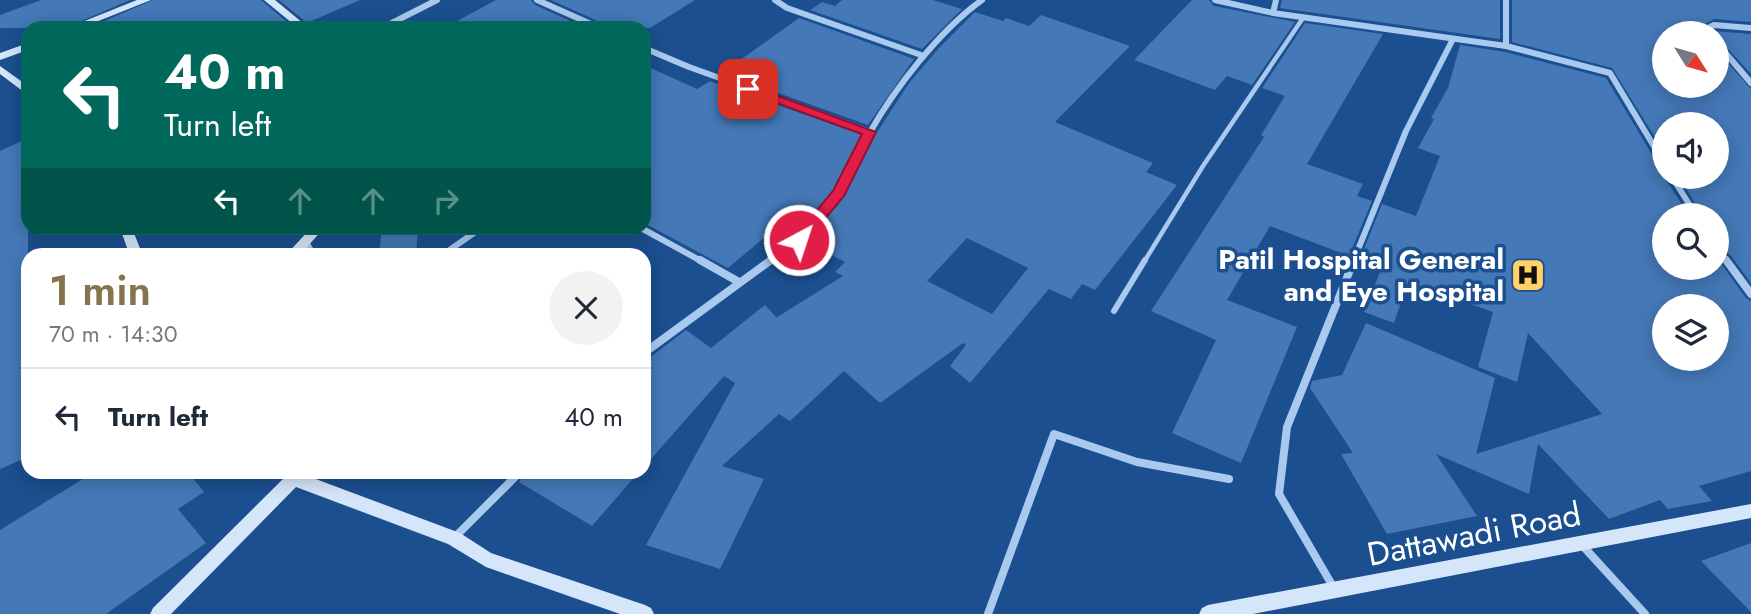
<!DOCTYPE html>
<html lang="en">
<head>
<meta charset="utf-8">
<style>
  body { margin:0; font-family:Jost,sans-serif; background:#f2f2f3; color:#1f2937; height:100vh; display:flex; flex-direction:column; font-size:26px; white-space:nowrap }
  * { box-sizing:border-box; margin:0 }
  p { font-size:23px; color:#747a83 }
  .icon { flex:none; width:38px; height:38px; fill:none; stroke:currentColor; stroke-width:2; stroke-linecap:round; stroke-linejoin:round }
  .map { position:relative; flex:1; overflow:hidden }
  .drawer { position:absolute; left:21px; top:248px; width:630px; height:231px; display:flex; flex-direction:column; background:#fff; border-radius:21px; box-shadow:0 4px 18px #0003 }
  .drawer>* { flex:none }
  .guide { position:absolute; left:21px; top:21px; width:630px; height:214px; border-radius:21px; box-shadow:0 4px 18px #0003; background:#00695c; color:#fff; overflow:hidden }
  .needle { width:46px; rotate:127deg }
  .controls { position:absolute; left:1652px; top:21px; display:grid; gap:14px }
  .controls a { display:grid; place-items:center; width:77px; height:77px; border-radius:50%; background:#fff; box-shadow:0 4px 18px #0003; font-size:35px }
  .pin { position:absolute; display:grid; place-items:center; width:60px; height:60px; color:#fff; margin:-30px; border-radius:14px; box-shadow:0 4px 10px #0006 }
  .me { position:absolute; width:77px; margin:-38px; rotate:40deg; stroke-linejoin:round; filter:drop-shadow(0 0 5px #0008) }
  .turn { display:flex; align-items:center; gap:24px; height:147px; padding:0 28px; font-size:32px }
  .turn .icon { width:91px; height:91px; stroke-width:2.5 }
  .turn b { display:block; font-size:49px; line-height:60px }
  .lanes { display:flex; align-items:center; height:66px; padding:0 28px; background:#0003; justify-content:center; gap:35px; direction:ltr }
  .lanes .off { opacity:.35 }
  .round { display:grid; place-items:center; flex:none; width:74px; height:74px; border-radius:37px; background:#f2f2f3 }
  .overview { display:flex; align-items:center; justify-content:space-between; height:119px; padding:0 28px }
  h1 { font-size:42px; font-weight:600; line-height:52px; color:#84754c }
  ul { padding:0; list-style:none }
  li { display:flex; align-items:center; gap:21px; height:98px; padding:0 28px; border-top:2px solid #e0e1e3 }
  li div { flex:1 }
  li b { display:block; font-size:26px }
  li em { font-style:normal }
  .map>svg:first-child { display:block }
</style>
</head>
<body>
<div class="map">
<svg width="1751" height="614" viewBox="0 0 1751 614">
  <rect width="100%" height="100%" fill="#1b4f8f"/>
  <path fill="#4478b7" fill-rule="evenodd" d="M 41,0 L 130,0 L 65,28 L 0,28 L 0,15 Z
    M 153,0 L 261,0 L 294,28 L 88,28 Z
    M 279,0 L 360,0 L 307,23 Z
    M 496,0 L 531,0 L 535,5 L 586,28 L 444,28 Z
    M 551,0 L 695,0 L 650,28 L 606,28 L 602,23 Z
    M 842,0 L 933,0 L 962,9 L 922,49 L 810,10 L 822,2 L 835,6 Z
    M 1192,0 L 1209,0 L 1214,6 L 1295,22 L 1252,85 L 1227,76 L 1215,90 L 1134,60 Z
    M 1282,0 L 1500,0 L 1500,39 L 1280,8 Z
    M 1512,0 L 1751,0 L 1751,22 L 1714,19 L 1703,25 L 1703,33 L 1664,33 L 1664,86 L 1717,86 L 1717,51 L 1751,89 L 1751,283 L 1731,256 L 1717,243 L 1717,215 L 1702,215 L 1679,177 L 1717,177 L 1717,124 L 1664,124 L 1664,152 L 1612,68 L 1512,42 Z
    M 975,12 L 1003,21 L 1006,18 L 1029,26 L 1041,15 L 1130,46 L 1055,122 L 1153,163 L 1146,172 L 1177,185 L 1095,290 L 1082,284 L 1071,299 L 1049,289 L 970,383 L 950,366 L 966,345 L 963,343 L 880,403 L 844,371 L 790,421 L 779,414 L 722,466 L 764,479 L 720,569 L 646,545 L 735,383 L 724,376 L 644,467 L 644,362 L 686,330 L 711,348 L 765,305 L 776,317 L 774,319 L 843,276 L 835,272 L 845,262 L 805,241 L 838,205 L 874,137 L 909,83 L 939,48 ZM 967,238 L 1028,268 L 992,314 L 927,281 Z
    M 799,18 L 914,59 L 868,125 L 722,73 Z
    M 1305,23 L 1383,34 L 1307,164 L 1363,184 L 1357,196 L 1372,201 L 1349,256 L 1270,226 L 1227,300 L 1297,327 L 1241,463 L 1172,433 L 1216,340 L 1151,311 L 1264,137 L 1261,135 L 1285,96 L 1262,88 Z
    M 1714,31 L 1751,34 L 1751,74 L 1717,37 Z
    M 1460,45 L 1505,52 L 1606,78 L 1659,166 L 1664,169 L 1664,177 L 1689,215 L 1664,215 L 1664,268 L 1717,268 L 1717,258 L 1746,298 L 1751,301 L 1751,471 L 1699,486 L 1712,501 L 1668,509 L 1660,500 L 1609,519 L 1538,444 L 1529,494 L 1436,454 L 1477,516 L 1387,534 L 1341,454 L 1353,453 L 1310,388 L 1312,381 L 1342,375 L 1366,323 L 1495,378 L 1476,454 L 1602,414 L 1528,333 L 1517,382 L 1478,367 L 1493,312 L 1408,282 L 1394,323 L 1364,312 L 1380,272 L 1379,268 L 1360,259 L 1382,204 L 1416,216 L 1440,156 L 1418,148 L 1434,119 L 1431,118 L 1448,88 ZM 1664,306 L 1717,306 L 1717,359 L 1664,359 Z
    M 644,65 L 697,89 L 710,81 L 862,135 L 835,188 L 804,226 L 794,235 L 778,226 L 728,268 L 644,223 Z
    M 28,138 L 28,457 L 0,469 L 0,151 Z
    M 382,228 L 418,228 L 416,256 L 379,256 Z
    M 94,472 L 188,472 L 204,492 L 178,509 L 206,543 L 106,614 L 0,614 L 0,530 Z
    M 526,472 L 639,472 L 592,526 L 519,482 Z
    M 1751,543 L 1751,612 L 1701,561 Z"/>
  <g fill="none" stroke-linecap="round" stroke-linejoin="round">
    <path stroke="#a9c9ee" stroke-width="4.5" d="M 1144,262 L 1203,166 L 1303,18"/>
    <path stroke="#a9c9ee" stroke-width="6" d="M 1114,311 L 1145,260"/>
    <path stroke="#a9c9ee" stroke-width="6" d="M 537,0 L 600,28
      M 775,0 L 787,8 L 924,56
      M 1215,0 L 1273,13 L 1506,46 L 1610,73 L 1664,163
      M 1506,0 L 1506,46
      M 1273,13 L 1276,0
      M 382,28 L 437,0
      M 1709,33 L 1708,28 L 1714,25 L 1751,28
      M 1717,43 L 1751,83
      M 644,48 L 689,67 L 870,132
      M 1672,177 L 1696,215
      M 641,228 L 703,262
      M 305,240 L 314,256
      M 1717,249 L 1727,262
      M 441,256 L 481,228
      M 769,262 C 795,243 823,220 840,191 C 851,173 859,153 869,134 C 894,89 940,30 982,0
      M 1353,262 L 1406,131 L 1453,39"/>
    <path stroke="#a9c9ee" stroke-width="8" d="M 700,260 L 739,282
      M 1726,260 L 1751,294
      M 644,353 L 771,260
      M 454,538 L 520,472
      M 1582,545 L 1645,614
      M 1335,590 L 1279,494 L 1287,427 L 1354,260
      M 988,614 L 1054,434 L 1137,462 L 1229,479"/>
    <path fill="#d6e6fa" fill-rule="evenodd" d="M 137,0 L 151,0 L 81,28 L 67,28 Z
      M 264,0 L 275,0 L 309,28 L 298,28 Z
      M 28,43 L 28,50 L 0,60 L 0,53 Z
      M 0,66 L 28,86 L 28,95 L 0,74 Z
      M 120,228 L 132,228 L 143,256 L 130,256 Z
      M 311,228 L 324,228 L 299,256 L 285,256 Z
      M 279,472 L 297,472 L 460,533 L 491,553 L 645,605 L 651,608 L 654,614 L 620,614 L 486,567 L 448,544 L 296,487 L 171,614 L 150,614 L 153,608 L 283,479 Z
      M 1751,504 L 1751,518 L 1253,614 L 1199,614 L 1202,608 L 1208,605 Z"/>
  </g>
  <path fill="#e11d48" stroke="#92132f" stroke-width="2" d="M 748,85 L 876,132 L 844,196 L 804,244 L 794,244 L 792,240 L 833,191 L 862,134 L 744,91 L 744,86 Z"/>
  <defs>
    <g id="hospital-square" transform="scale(1.75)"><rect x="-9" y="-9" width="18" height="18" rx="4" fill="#ffd166" stroke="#1b4f8f"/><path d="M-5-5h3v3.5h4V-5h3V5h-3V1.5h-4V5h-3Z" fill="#111"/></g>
  </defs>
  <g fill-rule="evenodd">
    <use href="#hospital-square" x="1528" y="275"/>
  </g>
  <g text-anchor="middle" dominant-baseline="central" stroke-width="7" stroke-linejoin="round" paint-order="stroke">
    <g font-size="28" font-weight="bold" fill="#fff" stroke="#1b4f8f" text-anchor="end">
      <text x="1504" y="259">Patil Hospital General<tspan x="1504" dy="32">and Eye Hospital</tspan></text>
    </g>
    <g font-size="33" fill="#fff" stroke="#1b4f8f">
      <text transform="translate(1474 534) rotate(-11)">Dattawadi Road</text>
    </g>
  </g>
</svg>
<div class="controls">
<a><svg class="needle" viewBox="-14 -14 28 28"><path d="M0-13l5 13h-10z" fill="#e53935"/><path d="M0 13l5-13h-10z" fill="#747a83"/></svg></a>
<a><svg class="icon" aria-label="sound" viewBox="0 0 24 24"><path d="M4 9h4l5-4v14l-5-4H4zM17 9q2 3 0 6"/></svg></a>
<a><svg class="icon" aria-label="search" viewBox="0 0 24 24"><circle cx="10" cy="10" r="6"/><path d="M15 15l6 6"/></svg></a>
<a><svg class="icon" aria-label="layers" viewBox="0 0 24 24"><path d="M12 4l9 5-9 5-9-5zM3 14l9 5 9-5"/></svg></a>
</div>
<div class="pin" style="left:748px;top:89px;background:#d93025"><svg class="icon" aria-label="arrive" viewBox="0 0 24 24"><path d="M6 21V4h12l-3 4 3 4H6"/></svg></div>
<svg class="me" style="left:799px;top:240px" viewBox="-20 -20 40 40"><circle r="17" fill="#e11d48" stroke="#fff" stroke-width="3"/><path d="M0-11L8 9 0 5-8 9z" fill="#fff"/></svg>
<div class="guide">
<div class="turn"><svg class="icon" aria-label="left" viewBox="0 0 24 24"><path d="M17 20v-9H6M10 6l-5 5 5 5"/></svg><div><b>40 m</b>Turn left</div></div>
<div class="lanes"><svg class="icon" aria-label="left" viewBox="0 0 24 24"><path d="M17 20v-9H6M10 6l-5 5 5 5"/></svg><svg class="icon off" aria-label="ahead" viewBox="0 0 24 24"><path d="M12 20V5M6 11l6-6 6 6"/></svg><svg class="icon off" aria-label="ahead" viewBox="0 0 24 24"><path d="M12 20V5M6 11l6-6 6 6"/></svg><svg class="icon off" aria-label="right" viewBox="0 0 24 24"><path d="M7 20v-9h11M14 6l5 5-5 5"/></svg></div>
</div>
<section class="drawer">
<div class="overview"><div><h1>1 min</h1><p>70 m · 14:30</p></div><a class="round"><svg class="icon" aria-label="close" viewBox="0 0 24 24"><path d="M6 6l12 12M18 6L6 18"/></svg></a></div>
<ul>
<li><svg class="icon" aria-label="left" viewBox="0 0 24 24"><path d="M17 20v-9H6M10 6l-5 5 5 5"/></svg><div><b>Turn left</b></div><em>40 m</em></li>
</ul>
</section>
</div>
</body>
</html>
